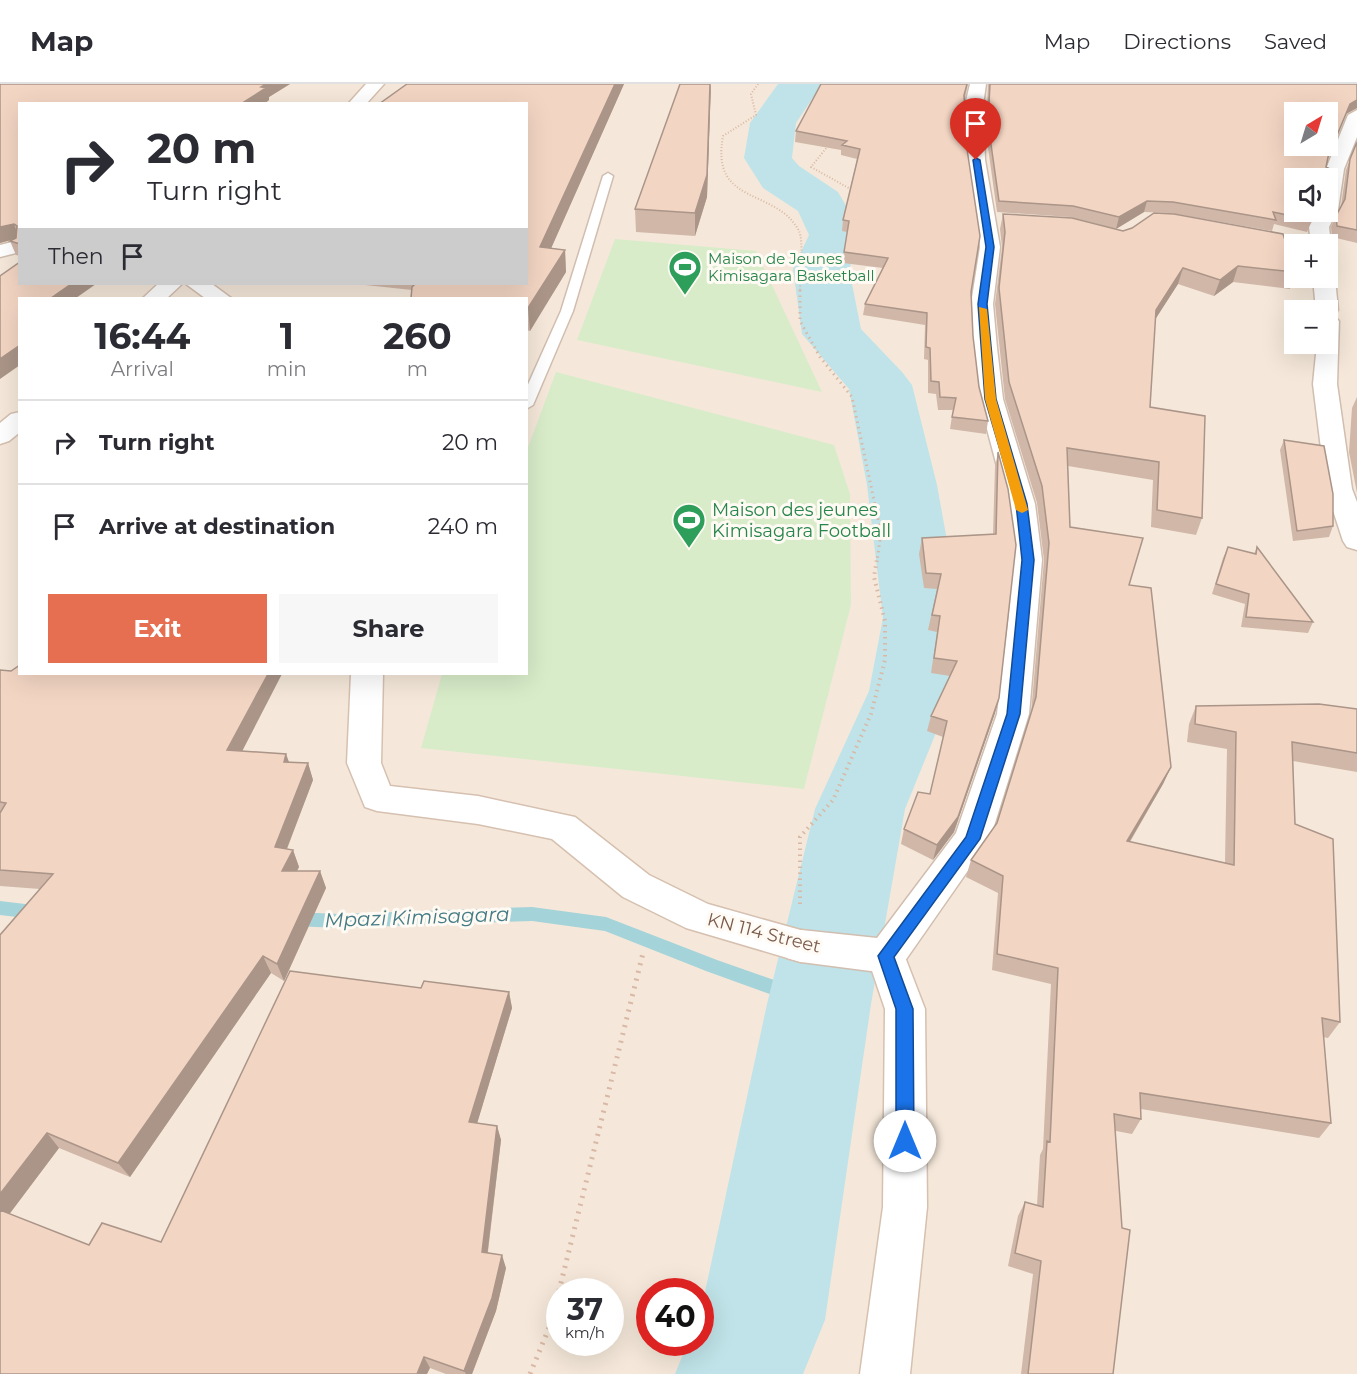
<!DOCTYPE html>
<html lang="en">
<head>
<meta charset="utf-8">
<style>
  body { margin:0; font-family:Montserrat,sans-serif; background:#f7f7f7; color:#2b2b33; height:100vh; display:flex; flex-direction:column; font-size:22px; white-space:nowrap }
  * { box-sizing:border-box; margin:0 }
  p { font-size:20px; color:#7c7c81 }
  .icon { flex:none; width:33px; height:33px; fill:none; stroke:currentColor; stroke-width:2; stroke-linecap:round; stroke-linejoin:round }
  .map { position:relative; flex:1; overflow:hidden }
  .panel { position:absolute; left:18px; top:213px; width:510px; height:378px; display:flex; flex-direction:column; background:#fff; border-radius:0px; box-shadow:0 6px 24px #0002 }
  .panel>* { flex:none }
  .top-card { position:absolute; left:18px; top:18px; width:510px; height:183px; border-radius:0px; box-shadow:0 6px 24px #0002; background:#fff; color:#2b2b33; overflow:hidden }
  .needle { width:39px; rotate:38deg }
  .fabs { position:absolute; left:1284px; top:18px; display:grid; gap:12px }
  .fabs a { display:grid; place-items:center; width:54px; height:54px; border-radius:0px; background:#fff; box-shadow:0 6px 24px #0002; font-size:30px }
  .speed { position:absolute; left:546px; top:1194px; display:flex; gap:12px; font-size:30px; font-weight:700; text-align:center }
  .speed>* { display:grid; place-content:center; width:78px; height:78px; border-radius:50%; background:#fff; box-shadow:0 6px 24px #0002; line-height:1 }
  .speed small { font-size:15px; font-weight:400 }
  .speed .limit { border:9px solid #d22; background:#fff; color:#111 }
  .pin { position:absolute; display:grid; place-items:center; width:51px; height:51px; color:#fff; margin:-62px -26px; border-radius:50% 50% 50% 0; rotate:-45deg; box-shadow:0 0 6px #0007 }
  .pin .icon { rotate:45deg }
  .me { position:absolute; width:66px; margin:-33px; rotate:0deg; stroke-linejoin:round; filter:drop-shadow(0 0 4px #0008) }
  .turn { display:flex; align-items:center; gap:21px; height:126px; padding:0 30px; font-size:27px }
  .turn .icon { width:78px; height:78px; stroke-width:2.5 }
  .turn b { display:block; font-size:42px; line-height:51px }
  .then { display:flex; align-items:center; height:57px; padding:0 30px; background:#0003; gap:12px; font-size:22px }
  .eta { display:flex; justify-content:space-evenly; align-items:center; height:102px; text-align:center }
  .eta b { font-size:36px; font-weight:700; line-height:42px }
  .action { display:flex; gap:12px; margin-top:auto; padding:12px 30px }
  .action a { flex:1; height:69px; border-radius:0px; background:#e76f51; color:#fff; font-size:24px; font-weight:700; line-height:69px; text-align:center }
  .action a+a { background:#f7f7f7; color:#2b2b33 }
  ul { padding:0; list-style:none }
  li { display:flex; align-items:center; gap:18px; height:84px; padding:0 30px; border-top:2px solid #e1e1e2 }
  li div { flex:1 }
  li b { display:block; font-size:22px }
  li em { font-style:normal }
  header { display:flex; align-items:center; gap:36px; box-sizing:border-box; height:84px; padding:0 30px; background:#fff; border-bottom:2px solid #e1e1e2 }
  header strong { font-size:28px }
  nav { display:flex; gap:33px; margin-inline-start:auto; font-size:21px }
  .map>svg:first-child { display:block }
</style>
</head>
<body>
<header>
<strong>Map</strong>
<nav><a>Map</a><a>Directions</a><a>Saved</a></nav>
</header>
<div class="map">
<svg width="1357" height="1290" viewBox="0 0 1357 1290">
  <rect width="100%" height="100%" fill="#fdf6ec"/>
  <path fill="#f5e8da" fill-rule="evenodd" d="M 0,0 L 1357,0 L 1357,1290 L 0,1290 ZM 20,20 L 526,20 L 526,200 L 20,200 ZM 1294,28 L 1328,28 L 1328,62 L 1294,62 ZM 1294,94 L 1328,94 L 1328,128 L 1294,128 ZM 1294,160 L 1328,160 L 1328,194 L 1294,194 ZM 20,214 L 526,214 L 526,590 L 20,590 ZM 1294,226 L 1328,226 L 1328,260 L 1294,260 ZM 560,1208 L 610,1208 L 610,1258 L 560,1258 ZM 650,1208 L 700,1208 L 700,1258 L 650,1258 Z"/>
  <path fill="#d8ecc9" d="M 615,155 L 756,167 L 822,308 L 577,256 Z
    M 556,288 L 834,361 L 850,410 L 851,521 L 804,705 L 421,664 L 442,590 L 526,590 L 527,366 Z"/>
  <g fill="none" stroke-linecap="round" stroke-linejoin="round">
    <path fill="#a5d3da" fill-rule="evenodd" d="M 0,817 L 42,822 L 48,824 L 51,829 L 48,834 L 42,836 L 0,831 Z
      M 532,823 L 606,833 L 717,876 L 825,914 L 828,920 L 825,926 L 819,928 L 706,887 L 605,847 L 532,837 L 339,844 L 294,842 L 288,840 L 285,835 L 288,830 L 294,828 L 339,830 Z"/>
    <path fill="#bfe3e8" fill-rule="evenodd" d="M 778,0 L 822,0 L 796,39 L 792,74 L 799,82 L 838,108 L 863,151 L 849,185 L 861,245 L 902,288 L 912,301 L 937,401 L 961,534 L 953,607 L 905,725 L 871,920 L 825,1236 L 803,1290 L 675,1290 L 688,1258 L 700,1258 L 700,1231 L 767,920 L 815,725 L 869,607 L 883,534 L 867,401 L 849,305 L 802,250 L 793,185 L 809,151 L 798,127 L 763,104 L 744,74 L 750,39 Z"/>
    <g stroke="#d1beb0" stroke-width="3">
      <path id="lane" d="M 608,89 L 613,92 L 573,227 L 533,321 L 526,325 L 526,305 L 561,227 L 603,92 Z"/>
    </g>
    <g stroke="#d1beb0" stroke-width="3">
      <path id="street" d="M 970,0 L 986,0 L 983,21 L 985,76 L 1000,163 L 993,220 L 997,264 L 1003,315 L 1035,420 L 1042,476 L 1029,630 L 990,755 L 900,884 L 886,889 L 801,878 L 787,874 L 782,862 L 787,850 L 801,846 L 877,854 L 956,749 L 997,630 L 1008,538 L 1014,476 L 1007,420 L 979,315 L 973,264 L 971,220 L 980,163 L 967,76 L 965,21 Z
        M 1357,26 L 1357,53 L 1344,85 L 1338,126 L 1329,143 L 1331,160 L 1328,165 L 1328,160 L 1311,160 L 1309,143 L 1317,128 L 1328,128 L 1328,94 L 1324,94 L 1326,85 L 1348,31 Z
        M 1243,144 L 1303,156 L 1306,160 L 1294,160 L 1294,166 L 1236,154 L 1233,150 L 1236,146 Z
        M 20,156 L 20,168 L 0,173 L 0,161 Z
        M 1328,188 L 1335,194 L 1338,226 L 1333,231 L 1339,237 L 1337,300 L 1352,405 L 1357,418 L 1357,466 L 1347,463 L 1343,457 L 1326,405 L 1313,300 L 1317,260 L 1328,260 L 1328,226 L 1316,226 L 1313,194 L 1328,194 Z"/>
    </g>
    <g stroke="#d6c0b0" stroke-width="3">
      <path id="secondary" d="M 366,0 L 384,0 L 366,20 L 348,20 Z
        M 158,200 L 182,200 L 167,214 L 143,214 Z
        M 186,200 L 212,200 L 231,214 L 205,214 Z
        M 20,328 L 20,348 L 9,357 L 0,360 L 0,339 L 11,330 Z
        M 351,590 L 383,590 L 381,679 L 390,702 L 478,712 L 575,733 L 649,791 L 708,820 L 815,850 L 820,862 L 815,874 L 801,878 L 686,844 L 623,813 L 552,755 L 478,740 L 377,727 L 365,723 L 347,679 Z
        M 886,855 L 900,860 L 925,925 L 927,1123 L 910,1290 L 860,1290 L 883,1123 L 885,925 L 867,872 L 872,860 Z"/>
    </g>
    <path stroke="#d9b8a5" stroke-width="2" stroke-dasharray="1 2" stroke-linecap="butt" d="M 758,0 L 751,10 L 756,31 L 723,52 C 710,123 776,103 799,147 C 804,157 800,194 800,207
      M 828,62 L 811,83 L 854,107"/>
    <path stroke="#d9b8a5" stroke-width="3" stroke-dasharray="1.5 4" stroke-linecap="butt" d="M 800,206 L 800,237 L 820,273 L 852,313 L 881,449 L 877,477"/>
    <path stroke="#d9b8a5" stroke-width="4" stroke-dasharray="1.5 4.5" stroke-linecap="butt" d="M 800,820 L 800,753 L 833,716 L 871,630 L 885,576 L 885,537 L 874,493 L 877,475"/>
    <path stroke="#d9b8a5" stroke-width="5" stroke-dasharray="2 6" stroke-linecap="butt" d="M 530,1290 L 551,1239 L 643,869"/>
    <use href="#lane" fill="#fff" fill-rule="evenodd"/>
    <use href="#street" fill="#fff" fill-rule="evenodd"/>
    <use href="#secondary" fill="#fff" fill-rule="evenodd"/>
  </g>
  <path fill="#d1b7a8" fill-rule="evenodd" d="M 0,0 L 175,1 L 290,0 L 269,13 L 269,16 L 264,20 L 20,20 L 20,172 L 16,171 L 10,157 L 13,155 L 0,159 Z
    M 407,0 L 624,0 L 551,164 L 565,166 L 566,188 L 530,247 L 526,246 L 526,214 L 412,206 L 356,200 L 526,200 Z
    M 711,0 L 707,113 L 695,152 L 636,148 L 635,125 Z
    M 821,0 L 968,0 L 965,14 L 973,252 L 979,303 L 988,337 L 986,350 L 950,345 L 953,326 L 938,326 L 936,310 L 928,309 L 928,276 L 924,275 L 925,241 L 863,231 L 865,220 L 883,184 L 843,179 L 847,148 L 842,147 L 843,136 L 857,75 L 841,71 L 841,66 L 795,58 L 796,47 Z
    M 988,0 L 1357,0 L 1357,24 L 1346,30 L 1328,75 L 1326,83 L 1330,85 L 1330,115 L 1328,121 L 1328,94 L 1294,94 L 1294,128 L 1315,128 L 1311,134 L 1312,136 L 1307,148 L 1274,140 L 1272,147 L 1170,129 L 1144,128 L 1116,145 L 1070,133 L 997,128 L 986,49 ZM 1294,28 L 1328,28 L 1328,62 L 1294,62 Z
    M 1357,58 L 1357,159 L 1332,153 L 1331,143 L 1341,123 L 1346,86 Z
    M 1003,130 L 1123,147 L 1294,184 L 1294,192 L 1290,205 L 1233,198 L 1214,212 L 1178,200 L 1155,235 L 1150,323 L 1202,434 L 1196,451 L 1151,443 L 1153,396 L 1068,382 L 1070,443 L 1129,501 L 1171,683 L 1163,700 L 1130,758 L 1225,779 L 1227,665 L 1187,658 L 1189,640 L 1196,622 L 1357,625 L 1357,688 L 1293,677 L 1295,740 L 1340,938 L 1328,954 L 1323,953 L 1331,1039 L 1319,1054 L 1141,1025 L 1141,1035 L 1132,1050 L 1116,1047 L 1113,1290 L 1021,1290 L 1033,1190 L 1008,1182 L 1018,1132 L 1025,1118 L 1037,1121 L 1040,1071 L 1043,1065 L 1051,900 L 992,886 L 998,809 L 966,793 L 971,776 L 997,739 L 1031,630 L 1044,476 L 1037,419 L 1005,315 L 995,220 L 1002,163 L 1000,145 Z
    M 1357,313 L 1357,409 L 1349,368 L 1352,324 Z
    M 1284,356 L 1333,442 L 1329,453 L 1293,457 L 1280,366 Z
    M 998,368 L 995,629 L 954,748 L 933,776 L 901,760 L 904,745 L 930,710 L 943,653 L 927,647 L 931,632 L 950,592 L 931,589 L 937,548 L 928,546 L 937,505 L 924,504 L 919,470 L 922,454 L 993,450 L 995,383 Z
    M 1228,463 L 1254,470 L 1257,463 L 1313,538 L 1308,549 L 1241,543 L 1245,520 L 1212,510 L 1223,474 Z
    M 0,586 L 11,587 L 243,667 L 286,670 L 289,678 L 308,679 L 313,696 L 287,765 L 293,766 L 299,783 L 297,787 L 320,787 L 326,804 L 284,897 L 271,889 L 130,1093 L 59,1064 L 9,1130 L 89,1161 L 161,1158 L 421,904 L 509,908 L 512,924 L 477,1039 L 497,1042 L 501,1056 L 488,1168 L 506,1184 L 496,1227 L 472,1290 L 446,1290 L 430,1284 L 0,1290 L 0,851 L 40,805 L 0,802 Z"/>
  <path fill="#aa9588" d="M 266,0 L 290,0 L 269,13 L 269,16 L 264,20 L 241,20 Z
    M 615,0 L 624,0 L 542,185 L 540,163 Z
    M 711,0 L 707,113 L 695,152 L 695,129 Z
    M 1357,16 L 1357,24 L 1346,30 L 1350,20 Z
    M 1147,117 L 1144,128 L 1116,145 L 1119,133 Z
    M 14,140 L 19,154 L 0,159 L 0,143 Z
    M 565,166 L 566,188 L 530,247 L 528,224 Z
    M 1238,182 L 1233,198 L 1214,212 L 1220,196 Z
    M 1183,184 L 1178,200 L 1151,242 L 1156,226 Z
    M 71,200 L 96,200 L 76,214 L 51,214 Z
    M 20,261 L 20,281 L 0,295 L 0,275 Z
    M 268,590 L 282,590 L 234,683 L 227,666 Z
    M 999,614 L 995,629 L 954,748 L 933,776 L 937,761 Z
    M 286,670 L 292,687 L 284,678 Z
    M 308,679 L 313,696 L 281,780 L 275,763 Z
    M 1171,683 L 1163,700 L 1120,774 L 1127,757 Z
    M 293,766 L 299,783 L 288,804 L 282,787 Z
    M 320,787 L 326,804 L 284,897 L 277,880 Z
    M 263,872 L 271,889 L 130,1093 L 118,1079 Z
    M 509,908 L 512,924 L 473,1053 L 469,1038 Z
    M 497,1042 L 501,1056 L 486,1181 L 482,1168 Z
    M 47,1049 L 59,1064 L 5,1136 L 0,1132 L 0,1110 Z
    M 502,1171 L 506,1184 L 496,1227 L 472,1290 L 466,1290 L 464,1287 Z
    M 424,1273 L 430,1284 L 427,1290 L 417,1290 Z"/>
  <path fill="#f3d5c3" stroke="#aa9588" stroke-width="1.5" fill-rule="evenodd" d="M 0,0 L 266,0 L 261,3 L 266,4 L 241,20 L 20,20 L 20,160 L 10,157 L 16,154 L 17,142 L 14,140 L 0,143 Z
    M 407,0 L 615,0 L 540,163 L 565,166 L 528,224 L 526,224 L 526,214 L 411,214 L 412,203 L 415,200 L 526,200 L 526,20 L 379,20 Z
    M 680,0 L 710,0 L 707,91 L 695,129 L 635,125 Z
    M 821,0 L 967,0 L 964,11 L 967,65 L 980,152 L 971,208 L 973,252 L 979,303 L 988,337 L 952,333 L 956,314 L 940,313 L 939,298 L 931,297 L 930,264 L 926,263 L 927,229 L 865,220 L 888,174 L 844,168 L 849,137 L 843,136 L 860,65 L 842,61 L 847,57 L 796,47 Z
    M 990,0 L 1357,0 L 1357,16 L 1350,20 L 1328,73 L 1326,83 L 1330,85 L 1330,115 L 1328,115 L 1328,94 L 1294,94 L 1294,128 L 1313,128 L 1311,131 L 1312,136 L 1273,128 L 1276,136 L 1173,118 L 1147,117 L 1119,133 L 1073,122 L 999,117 L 988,39 ZM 1294,28 L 1328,28 L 1328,62 L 1294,62 Z
    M 1357,58 L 1357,146 L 1337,142 L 1336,132 L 1345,115 L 1350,75 Z
    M 1154,129 L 1174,130 L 1283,150 L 1294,184 L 1294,188 L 1238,182 L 1220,196 L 1183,184 L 1156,226 L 1150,323 L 1205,332 L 1202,434 L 1157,426 L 1159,378 L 1067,364 L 1070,443 L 1143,454 L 1129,501 L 1151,504 L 1171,683 L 1127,757 L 1234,781 L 1236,648 L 1195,640 L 1196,622 L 1319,620 L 1357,625 L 1357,669 L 1292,658 L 1295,740 L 1333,755 L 1340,938 L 1322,934 L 1331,1039 L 1140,1009 L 1141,1035 L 1114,1030 L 1122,1144 L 1130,1146 L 1113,1290 L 1028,1290 L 1041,1177 L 1015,1169 L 1025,1118 L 1043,1123 L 1047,1057 L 1050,1058 L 1058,884 L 997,870 L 1003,792 L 971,776 L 997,739 L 1036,613 L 1049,459 L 1042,402 L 1009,298 L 999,204 L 1005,148 L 1003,130 L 1072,134 L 1123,147 L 1132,144 Z
    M 20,178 L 20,200 L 71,200 L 51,214 L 20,214 L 20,261 L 0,275 L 0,192 Z
    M 1284,356 L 1324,362 L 1333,410 L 1333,442 L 1297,447 Z
    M 998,368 L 1008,405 L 1016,461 L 999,614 L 958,733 L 937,761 L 904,745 L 918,708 L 930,710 L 947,637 L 931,632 L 957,577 L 934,574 L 940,532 L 932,531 L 941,490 L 926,489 L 922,454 L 996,450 Z
    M 1228,463 L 1256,470 L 1257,463 L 1313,538 L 1246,533 L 1249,510 L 1216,500 Z
    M 20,581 L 20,590 L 268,590 L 227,666 L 286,670 L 284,678 L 308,679 L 275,763 L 293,766 L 282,787 L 320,787 L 277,880 L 263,872 L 118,1079 L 47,1049 L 0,1110 L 0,851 L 53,790 L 0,786 L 0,729 L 6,719 L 0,718 L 0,586 L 11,587 Z
    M 290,887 L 421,904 L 424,897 L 509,908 L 469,1038 L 497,1042 L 482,1168 L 502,1171 L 492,1214 L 464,1287 L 424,1273 L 417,1290 L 0,1290 L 0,1126 L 89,1161 L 102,1139 L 161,1158 Z"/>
  <path fill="#1a73e8" stroke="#114b97" stroke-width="1.5" d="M 976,74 L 980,76 L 994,163 L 987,220 L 996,315 L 1027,420 L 1034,476 L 1020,630 L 980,755 L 894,873 L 913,925 L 914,1057 L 911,1063 L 905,1065 L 899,1063 L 896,1057 L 896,925 L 878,872 L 966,753 L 1007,630 L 1022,476 L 1016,420 L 985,315 L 978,220 L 986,163 L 973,76 Z"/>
  <path fill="#f59e0b" d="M 979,223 L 987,225 L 996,315 L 1028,426 L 1022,429 L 1016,426 L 985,315 Z"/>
  <defs>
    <g id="stadium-pin" transform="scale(1.725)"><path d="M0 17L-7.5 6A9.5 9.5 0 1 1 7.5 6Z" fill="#2e9e5b" stroke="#fffaf3"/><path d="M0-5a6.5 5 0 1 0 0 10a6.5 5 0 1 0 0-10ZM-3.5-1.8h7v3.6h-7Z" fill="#fff"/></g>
  </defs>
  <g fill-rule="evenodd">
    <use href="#stadium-pin" x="685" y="183"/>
    <use href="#stadium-pin" x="689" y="436"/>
  </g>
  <g text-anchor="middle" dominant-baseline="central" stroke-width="6" stroke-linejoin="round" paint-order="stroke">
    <g font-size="15" fill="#27864d" stroke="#fffaf3" text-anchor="start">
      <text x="708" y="174">Maison de Jeunes<tspan x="708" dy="17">Kimisagara Basketball</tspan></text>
    </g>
    <g font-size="18" fill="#27864d" stroke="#fffaf3" text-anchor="start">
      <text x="712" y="426">Maison des jeunes<tspan x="712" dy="21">Kimisagara Football</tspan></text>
    </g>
    <g font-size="18" fill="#7a5c4d" stroke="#fffaf3">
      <text transform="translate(764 849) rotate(14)">KN 114 Street</text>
    </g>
    <g font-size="20" font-style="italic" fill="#437c86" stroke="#fffaf3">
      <text transform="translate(417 833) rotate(-2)">Mpazi Kimisagara</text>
    </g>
  </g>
</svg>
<div class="fabs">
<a><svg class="needle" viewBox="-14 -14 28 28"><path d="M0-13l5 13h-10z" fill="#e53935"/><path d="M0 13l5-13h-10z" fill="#7c7c81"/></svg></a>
<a><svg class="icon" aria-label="sound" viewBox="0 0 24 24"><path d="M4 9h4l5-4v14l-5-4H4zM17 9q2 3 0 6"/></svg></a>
<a>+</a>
<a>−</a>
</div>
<div class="speed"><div>37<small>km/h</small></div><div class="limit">40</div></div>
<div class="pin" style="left:976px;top:76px;background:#d93025"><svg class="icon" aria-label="arrive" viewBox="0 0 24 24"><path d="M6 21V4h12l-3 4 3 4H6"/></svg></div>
<svg class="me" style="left:905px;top:1057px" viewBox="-20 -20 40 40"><circle r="19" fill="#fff"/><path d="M0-13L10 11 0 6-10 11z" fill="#1a73e8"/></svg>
<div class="top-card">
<div class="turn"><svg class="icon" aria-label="right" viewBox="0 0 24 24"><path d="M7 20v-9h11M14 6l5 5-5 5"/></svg><div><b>20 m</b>Turn right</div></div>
<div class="then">Then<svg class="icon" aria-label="arrive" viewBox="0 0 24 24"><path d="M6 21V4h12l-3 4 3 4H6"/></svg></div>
</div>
<section class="panel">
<div class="eta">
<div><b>16:44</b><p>Arrival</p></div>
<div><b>1</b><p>min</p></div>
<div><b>260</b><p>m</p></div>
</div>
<ul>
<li><svg class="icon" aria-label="right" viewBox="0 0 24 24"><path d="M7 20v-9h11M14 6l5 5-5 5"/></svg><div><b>Turn right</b></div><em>20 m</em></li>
<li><svg class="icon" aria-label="arrive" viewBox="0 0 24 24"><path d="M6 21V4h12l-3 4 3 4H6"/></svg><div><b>Arrive at destination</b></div><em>240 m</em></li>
</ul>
<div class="action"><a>Exit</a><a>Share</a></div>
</section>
</div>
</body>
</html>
